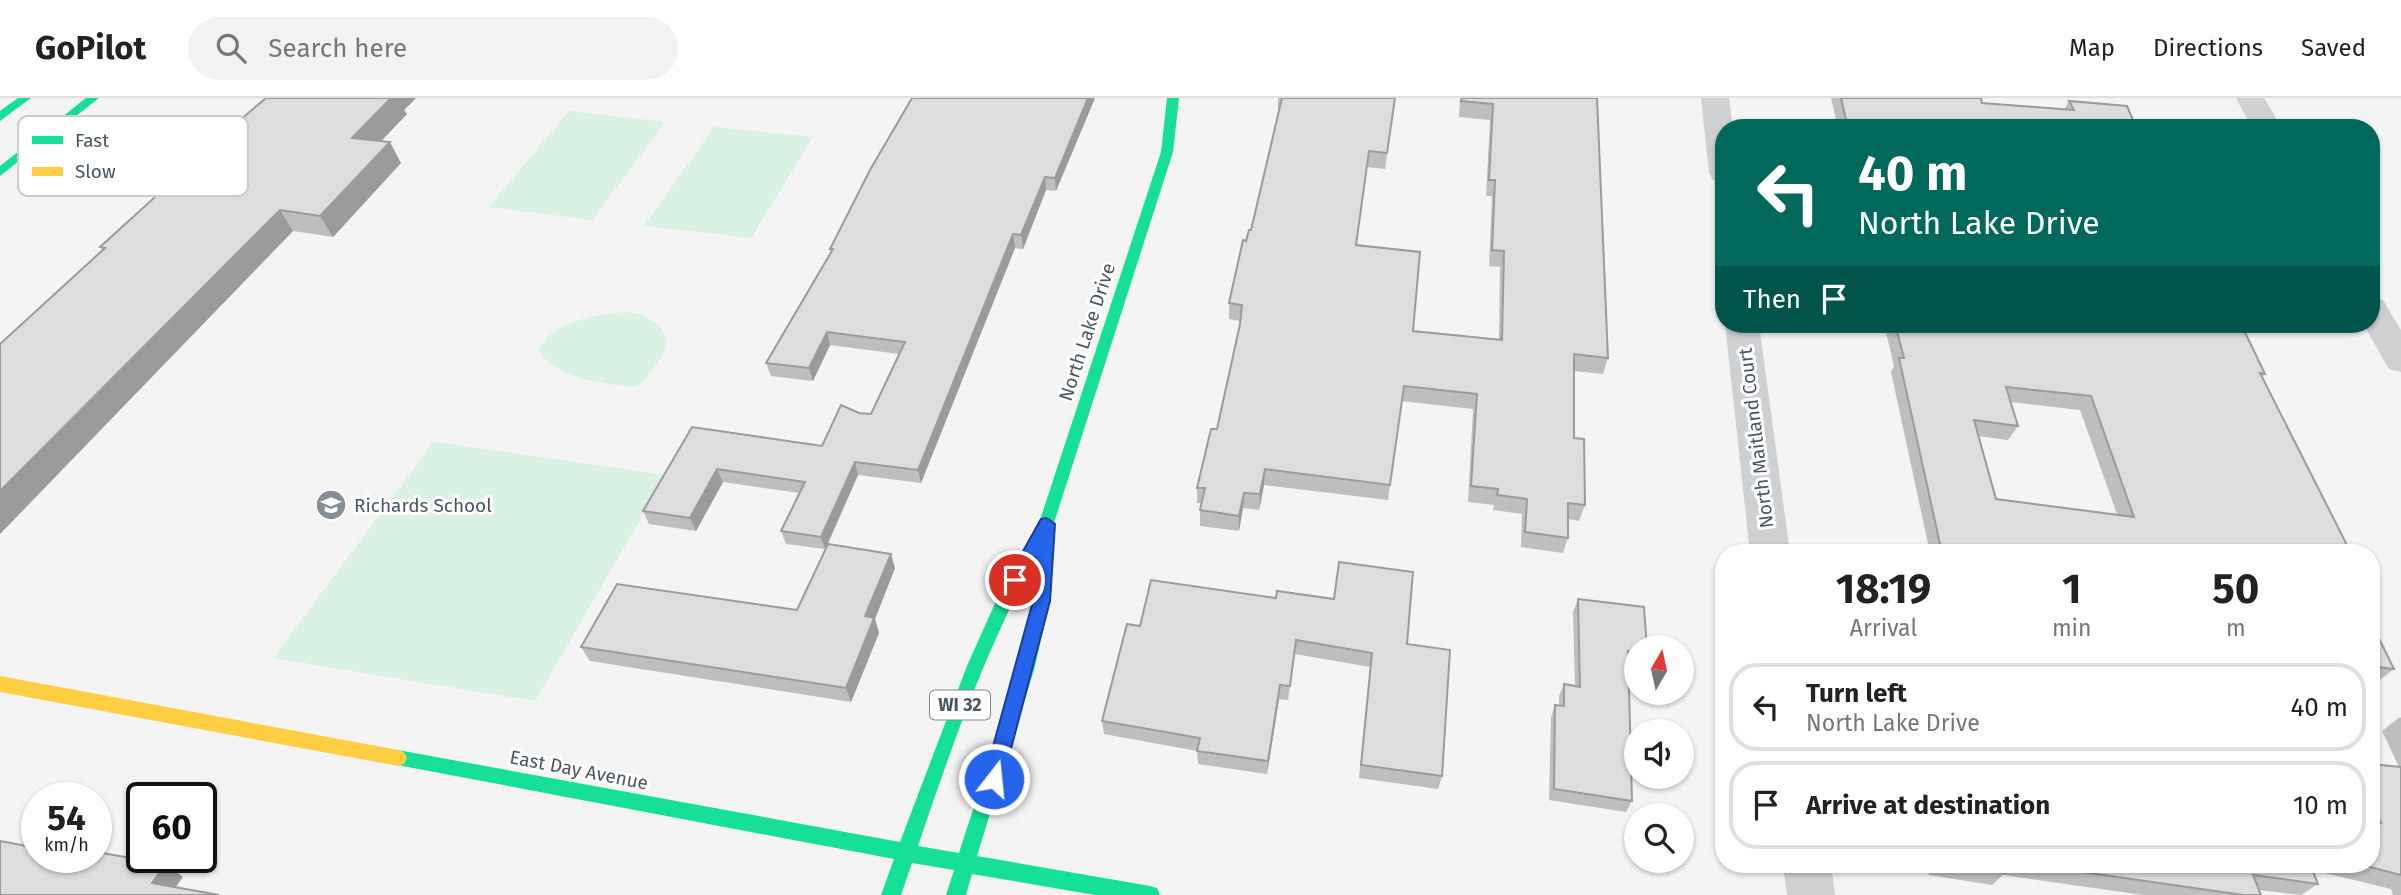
<!DOCTYPE html>
<html lang="en">
<head>
<meta charset="utf-8">
<style>
  body { margin:0; font-family:"Fira Sans",sans-serif; background:#f2f2f2; color:#222; height:100vh; display:flex; flex-direction:column; font-size:26px; white-space:nowrap }
  * { box-sizing:border-box; margin:0 }
  p { font-size:23px; color:#767676 }
  .icon { flex:none; width:38px; height:38px; fill:none; stroke:currentColor; stroke-width:2; stroke-linecap:round; stroke-linejoin:round }
  .map { position:relative; flex:1; overflow:hidden }
  .details { position:absolute; left:1715px; top:446px; width:665px; height:329px; display:flex; flex-direction:column; background:#fff; border-radius:28px; box-shadow:0 2px 5px #0004 }
  .details>* { flex:none }
  .banner { position:absolute; left:1715px; top:21px; width:665px; height:214px; border-radius:28px; box-shadow:0 2px 5px #0004; background:#00695c; color:#fff; overflow:hidden }
  .needle { width:46px; rotate:9deg }
  .fabs { position:absolute; left:1624px; top:537px; display:grid; gap:14px }
  .fabs a { display:grid; place-items:center; width:70px; height:70px; border-radius:50%; background:#fff; box-shadow:0 2px 5px #0004; font-size:35px }
  .speed { position:absolute; left:21px; top:684px; display:flex; gap:14px; font-size:35px; font-weight:700; text-align:center }
  .speed>* { display:grid; place-content:center; width:91px; height:91px; border-radius:50%; background:#fff; box-shadow:0 2px 5px #0004; line-height:1 }
  .speed small { font-size:18px; font-weight:400 }
  .speed .limit { border:4px solid #111; border-radius:10px; background:#fff; color:#111 }
  .pin { position:absolute; display:grid; place-items:center; width:60px; height:60px; color:#fff; margin:-30px; border:4px solid #fff; border-radius:50%; box-shadow:0 2px 7px #0007 }
  .me { position:absolute; width:77px; margin:-38px; rotate:16deg; stroke-linejoin:round; filter:drop-shadow(0 0 5px #0008) }
  .turn { display:flex; align-items:center; gap:24px; height:147px; padding:0 28px; font-size:32px }
  .turn .icon { width:91px; height:91px; stroke-width:2.5 }
  .turn b { display:block; font-size:49px; line-height:60px }
  .then { display:flex; align-items:center; height:66px; padding:0 28px; background:#0003; gap:14px; font-size:26px }
  .eta { display:flex; justify-content:space-evenly; align-items:center; height:119px; text-align:center }
  .eta b { font-size:42px; font-weight:700; line-height:49px }
  ul { padding:0; list-style:none }
  li { display:flex; align-items:center; gap:21px; height:88px; margin:0 14px 10px; padding:0 14px; border:4px solid #e0e0e0; border-radius:28px }
  li div { flex:1 }
  li b { display:block; font-size:26px }
  li em { font-style:normal }
  header { display:flex; align-items:center; gap:42px; box-sizing:border-box; height:98px; padding:0 35px; background:#fff; border-bottom:2px solid #e0e0e0 }
  header strong { font-size:33px }
  nav { display:flex; gap:38px; margin-inline-start:auto; font-size:24px }
  .search { width:490px; height:63px; background:#f2f2f2; display:flex; align-items:center; gap:18px; box-sizing:border-box; padding:0 24px; border-radius:38px; color:#767676; font-size:26px }
  .map>svg:first-child { display:block }
</style>
</head>
<body>
<header>
<strong>GoPilot</strong>
<div class="search"><svg class="icon" aria-label="search" viewBox="0 0 24 24"><circle cx="10" cy="10" r="6"/><path d="M15 15l6 6"/></svg>Search here</div>
<nav><a>Map</a><a>Directions</a><a>Saved</a></nav>
</header>
<div class="map">
<svg width="2401" height="797" viewBox="0 0 2401 797">
  <rect width="100%" height="100%" fill="#f4f4f4"/>
  <path fill="#d9f2e3" d="M 569,13 L 666,24 L 592,122 L 489,109 Z
    M 714,29 L 813,39 L 751,140 L 644,128 Z
    M 626,214 C 642,215 673,228 665,250 C 661,263 648,277 640,287 L 633,289 C 603,286 555,280 538,252 C 555,222 594,217 626,214 Z
    M 434,344 L 666,377 L 535,603 L 273,560 Z"/>
  <g fill="none" stroke-linecap="round" stroke-linejoin="round">
    <path fill="#ced0d2" fill-rule="evenodd" d="M 1701,0 L 1729,0 L 1733,30 L 1724,30 L 1724,84 L 1713,82 L 1709,75 Z
      M 2236,0 L 2264,0 L 2282,30 L 2252,30 Z
      M 2371,199 L 2383,202 L 2401,232 L 2401,274 L 2389,271 L 2363,226 L 2371,226 Z
      M 1725,226 L 1759,226 L 1790,455 L 1750,455 Z
      M 1783,766 L 1831,766 L 1835,797 L 1787,797 Z"/>
    <path fill="#16e098" fill-rule="evenodd" d="M 18,0 L 31,0 L 0,23 L 0,13 Z
      M 86,0 L 99,0 L 0,78 L 0,68 Z
      M 1167,0 L 1179,0 L 1173,54 L 1052,431 L 1054,435 L 1050,503 L 1034,572 L 977,758 L 1150,788 L 1157,790 L 1160,797 L 1095,797 L 972,776 L 966,797 L 946,797 L 954,772 L 912,765 L 901,797 L 881,797 L 894,761 L 392,666 L 389,660 L 392,654 L 398,652 L 900,744 L 967,568 L 997,501 L 1039,425 L 1161,54 ZM 1036,460 C 1030,561 989,659 959,755 L 918,748 C 951,650 986,550 1036,460 Z"/>
    <path fill="#ffcf43" fill-rule="evenodd" d="M 0,578 L 398,652 L 404,654 L 407,660 L 404,666 L 398,668 L 0,594 Z"/>
  </g>
  <path fill="#bebebf" fill-rule="evenodd" d="M 266,0 L 416,0 L 404,12 L 407,16 L 381,43 L 401,65 L 333,139 L 293,133 L 0,436 L 0,246 L 102,152 L 100,149 L 162,93 L 159,89 Z
    M 1095,0 L 1056,93 L 1046,92 L 1023,151 L 1015,150 L 921,385 L 858,377 L 828,446 L 895,470 L 875,521 L 879,535 L 851,604 L 590,563 L 581,549 L 797,512 L 825,451 L 786,446 L 781,433 L 799,395 L 723,384 L 696,433 L 649,426 L 643,413 L 692,329 L 822,348 L 859,315 L 871,316 L 899,256 L 830,247 L 813,283 L 771,278 L 766,265 L 831,155 L 830,151 Z
    M 1278,0 L 1395,0 L 1385,71 L 1367,69 L 1356,147 L 1413,233 L 1499,242 L 1500,169 L 1489,168 L 1492,98 L 1486,98 L 1490,22 L 1459,19 L 1460,0 L 1597,0 L 1608,260 L 1603,276 L 1574,273 L 1574,340 L 1585,407 L 1579,423 L 1568,421 L 1568,440 L 1563,455 L 1521,449 L 1522,416 L 1493,412 L 1494,407 L 1468,404 L 1473,311 L 1401,303 L 1388,402 L 1264,387 L 1259,412 L 1243,410 L 1239,433 L 1200,428 L 1200,412 L 1201,405 L 1197,405 L 1197,390 L 1217,331 L 1241,223 L 1229,221 L 1229,205 L 1246,143 L 1251,132 L 1279,14 L 1278,14 Z
    M 1831,0 L 1981,0 L 1982,5 L 2064,12 L 2069,3 L 2133,22 L 2151,30 L 1838,30 Z
    M 1884,226 L 2241,226 L 2265,276 L 2262,279 L 2351,455 L 1930,455 L 1891,274 L 1894,268 ZM 2010,304 L 2080,312 L 2117,416 L 1996,401 L 1978,338 L 2008,342 L 2018,328 Z
    M 1276,500 L 1334,501 L 1407,546 L 1442,678 L 1438,691 L 1359,680 L 1370,569 L 1295,556 L 1288,602 L 1279,601 L 1267,676 L 1198,666 L 1197,653 L 1104,636 L 1102,623 L 1140,528 Z
    M 1578,501 L 1636,550 L 1636,567 L 1628,566 L 1632,703 L 1626,714 L 1549,702 L 1551,619 L 1555,607 L 1559,607 L 1559,598 L 1564,586 L 1575,588 L 1573,514 Z
    M 2371,524 L 2394,571 L 2377,584 L 2371,583 Z
    M 2400,619 L 2401,620 L 2401,797 L 2393,797 L 2391,791 L 2312,772 L 2318,786 L 2301,797 L 2259,792 L 2261,797 L 2143,797 L 2003,777 L 1992,787 L 1929,777 L 1927,766 L 2371,766 L 2371,666 L 2399,669 L 2382,633 Z"/>
  <path fill="#9b9b9b" d="M 391,0 L 416,0 L 404,12 L 407,16 L 364,61 L 352,40 Z
    M 1088,0 L 1095,0 L 1056,93 L 1055,80 Z
    M 390,44 L 401,65 L 333,139 L 320,118 Z
    M 1045,79 L 1046,92 L 1023,151 L 1021,137 Z
    M 280,112 L 293,133 L 0,436 L 0,393 Z
    M 1013,136 L 1015,150 L 921,385 L 918,372 Z
    M 827,234 L 830,247 L 813,283 L 809,270 Z
    M 855,364 L 858,377 L 825,451 L 821,439 Z
    M 717,371 L 723,384 L 696,433 L 690,420 Z
    M 1265,371 L 1264,387 L 1259,412 L 1260,396 Z
    M 1244,395 L 1243,410 L 1239,433 L 1239,418 Z
    M 891,456 L 895,470 L 875,521 L 879,535 L 851,604 L 846,590 L 865,518 Z
    M 1280,587 L 1279,601 L 1267,676 L 1268,663 Z
    M 166,766 L 183,779 L 170,797 L 152,785 Z"/>
  <path fill="#ddddde" stroke="#9b9b9b" stroke-width="2" fill-rule="evenodd" d="M 266,0 L 391,0 L 352,40 L 390,44 L 320,118 L 280,112 L 0,393 L 0,246 L 105,150 L 100,149 L 165,90 L 159,89 L 221,32 L 227,33 Z
    M 912,0 L 1088,0 L 1055,80 L 1045,79 L 1021,137 L 1013,136 L 918,372 L 855,364 L 821,439 L 781,433 L 805,384 L 717,371 L 690,420 L 643,413 L 692,329 L 822,348 L 841,307 L 859,315 L 871,316 L 905,244 L 827,234 L 809,270 L 766,265 L 833,151 L 830,151 L 870,72 Z
    M 1282,0 L 1395,0 L 1387,55 L 1369,53 L 1356,147 L 1420,154 L 1413,233 L 1502,242 L 1504,153 L 1492,152 L 1495,82 L 1489,82 L 1493,6 L 1461,3 L 1462,0 L 1597,0 L 1608,260 L 1574,256 L 1574,340 L 1584,341 L 1585,407 L 1568,405 L 1568,440 L 1525,434 L 1527,401 L 1497,397 L 1498,391 L 1471,388 L 1477,296 L 1404,288 L 1390,387 L 1265,371 L 1260,396 L 1244,395 L 1239,418 L 1200,412 L 1205,390 L 1197,390 L 1211,331 L 1217,331 L 1240,226 L 1242,207 L 1229,205 L 1243,142 L 1246,143 L 1249,132 L 1251,132 Z
    M 1841,0 L 1981,0 L 1982,5 L 2074,12 L 2069,3 L 2127,8 L 2133,22 L 2147,23 L 2151,30 L 1848,30 Z
    M 1895,226 L 2241,226 L 2265,276 L 2260,275 L 2351,455 L 1942,455 L 1899,260 L 1904,260 ZM 2006,289 L 2091,298 L 2134,419 L 1996,401 L 1974,322 L 2018,328 Z
    M 828,446 L 891,456 L 865,518 L 874,520 L 846,590 L 581,549 L 617,486 L 797,512 Z
    M 1339,464 L 1413,474 L 1407,546 L 1450,552 L 1442,678 L 1361,667 L 1372,555 L 1296,542 L 1290,588 L 1280,587 L 1268,663 L 1197,653 L 1200,640 L 1102,623 L 1127,526 L 1140,528 L 1151,482 L 1276,500 L 1277,493 L 1334,501 Z
    M 1578,501 L 1644,509 L 1647,550 L 1636,550 L 1636,554 L 1628,553 L 1632,703 L 1554,691 L 1555,607 L 1564,608 L 1564,586 L 1580,589 Z
    M 2371,524 L 2394,571 L 2371,568 Z
    M 2371,666 L 2401,669 L 2401,777 L 2358,766 L 2371,766 L 2371,724 L 2381,725 L 2371,703 Z
    M 0,743 L 37,750 L 37,760 L 96,760 L 96,754 L 166,766 L 152,785 L 219,797 L 0,797 Z
    M 1951,766 L 2004,766 L 2005,775 Z
    M 2026,766 L 2310,766 L 2318,786 L 2253,777 L 2261,797 L 2243,797 Z"/>
  <path fill="#2563eb" stroke="#184099" stroke-width="2" d="M 1047,420 L 1055,426 L 1050,503 L 1003,681 L 1000,687 L 994,690 L 987,687 L 984,681 L 1033,503 L 1036,459 L 1021,487 L 1009,487 L 1007,482 L 1041,421 Z"/>
  <defs>
    <g id="school-disc" transform="scale(1.575)"><circle r="9.5" fill="#868d94" stroke="#fff"/><path d="M0-5L7-2L0 1L-7-2ZM-4 1L0 2.5L4 1V4Q0 6-4 4Z" fill="#fff"/></g>
  </defs>
  <g fill-rule="evenodd">
    <use href="#school-disc" x="331" y="407"/>
  </g>
  <g text-anchor="middle" dominant-baseline="central" stroke-width="6" stroke-linejoin="round" paint-order="stroke">
    <rect fill="#fff" stroke="#808990" stroke-width="2" x="930" y="592.5" width="60" height="29" rx="5"/>
    <g font-size="18" font-weight="bold" fill="#4a5661">
      <text x="960" y="607">WI 32</text>
    </g>
    <g font-size="19" fill="#4a5661" stroke="#fff">
      <text transform="translate(1087 234) rotate(-72)">North Lake Drive</text>
      <text transform="translate(1756 340) rotate(-97)">North Maitland Court</text>
      <text transform="translate(579 672) rotate(11)">East Day Avenue</text>
    </g>
    <g font-size="19" fill="#4a5661" stroke="#fff" text-anchor="start">
      <text x="354" y="407">Richards School</text>
    </g>
  </g>
  <rect x="18" y="18" width="230" height="80" rx="10" fill="#fff" stroke="#c9ccd0" stroke-width="2"/>
  <rect x="32" y="38" width="31" height="8" fill="#16e098"/>
  <rect x="32" y="69" width="31" height="9" fill="#ffcf43"/>
  <g font-size="19" fill="#4a5661">
    <text x="75" y="49">Fast</text>
    <text x="75" y="80">Slow</text>
  </g>
</svg>
<div class="fabs">
<a><svg class="needle" viewBox="-14 -14 28 28"><path d="M0-13l5 13h-10z" fill="#e53935"/><path d="M0 13l5-13h-10z" fill="#767676"/></svg></a>
<a><svg class="icon" aria-label="sound" viewBox="0 0 24 24"><path d="M4 9h4l5-4v14l-5-4H4zM17 9q2 3 0 6"/></svg></a>
<a><svg class="icon" aria-label="search" viewBox="0 0 24 24"><circle cx="10" cy="10" r="6"/><path d="M15 15l6 6"/></svg></a>
</div>
<div class="speed"><div>54<small>km/h</small></div><div class="limit">60</div></div>
<div class="pin" style="left:1015px;top:482px;background:#d93025"><svg class="icon" aria-label="arrive" viewBox="0 0 24 24"><path d="M6 21V4h12l-3 4 3 4H6"/></svg></div>
<svg class="me" style="left:994px;top:681px" viewBox="-20 -20 40 40"><circle r="17" fill="#2563eb" stroke="#fff" stroke-width="3"/><path d="M0-11L8 9 0 5-8 9z" fill="#fff"/></svg>
<div class="banner">
<div class="turn"><svg class="icon" aria-label="left" viewBox="0 0 24 24"><path d="M17 20v-9H6M10 6l-5 5 5 5"/></svg><div><b>40 m</b>North Lake Drive</div></div>
<div class="then">Then<svg class="icon" aria-label="arrive" viewBox="0 0 24 24"><path d="M6 21V4h12l-3 4 3 4H6"/></svg></div>
</div>
<section class="details">
<div class="eta">
<div><b>18:19</b><p>Arrival</p></div>
<div><b>1</b><p>min</p></div>
<div><b>50</b><p>m</p></div>
</div>
<ul>
<li><svg class="icon" aria-label="left" viewBox="0 0 24 24"><path d="M17 20v-9H6M10 6l-5 5 5 5"/></svg><div><b>Turn left</b><p>North Lake Drive</p></div><em>40 m</em></li>
<li><svg class="icon" aria-label="arrive" viewBox="0 0 24 24"><path d="M6 21V4h12l-3 4 3 4H6"/></svg><div><b>Arrive at destination</b></div><em>10 m</em></li>
</ul>
</section>
</div>
</body>
</html>
